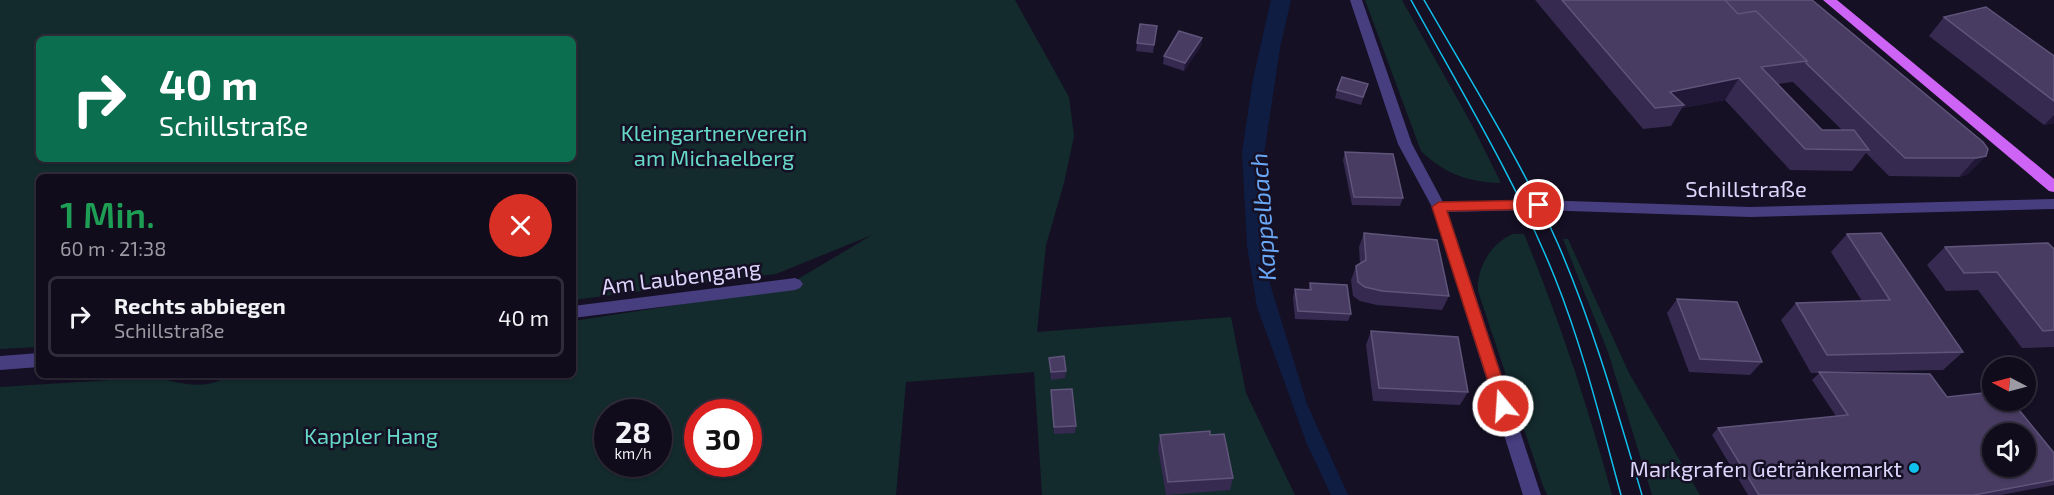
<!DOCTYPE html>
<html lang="de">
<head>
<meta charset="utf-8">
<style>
  body { margin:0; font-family:"Exo 2",sans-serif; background:#191524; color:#f1f3f6; height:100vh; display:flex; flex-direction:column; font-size:22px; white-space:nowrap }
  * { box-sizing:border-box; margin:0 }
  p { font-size:20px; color:#9c9ba3 }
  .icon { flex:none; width:33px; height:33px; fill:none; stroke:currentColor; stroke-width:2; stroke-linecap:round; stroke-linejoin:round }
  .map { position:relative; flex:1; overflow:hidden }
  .side { position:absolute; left:36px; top:174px; width:540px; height:204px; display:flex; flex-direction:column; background:#100c1b; border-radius:9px; box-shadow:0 2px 4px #0004,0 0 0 2px #302c3a }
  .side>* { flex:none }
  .hud { position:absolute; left:36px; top:36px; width:540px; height:126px; border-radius:9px; box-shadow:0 2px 4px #0004,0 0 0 2px #302c3a; background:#0b6e4f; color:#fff; overflow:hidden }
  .needle { width:39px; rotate:276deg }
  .controls { position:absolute; left:1982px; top:357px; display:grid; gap:12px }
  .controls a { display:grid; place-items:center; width:54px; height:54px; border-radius:50%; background:#100c1b; box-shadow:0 2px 4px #0004,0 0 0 2px #302c3a; font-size:30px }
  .speed { position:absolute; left:594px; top:399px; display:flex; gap:12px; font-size:30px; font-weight:700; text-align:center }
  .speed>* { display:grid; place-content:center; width:78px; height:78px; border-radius:50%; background:#100c1b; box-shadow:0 2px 4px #0004,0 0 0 2px #302c3a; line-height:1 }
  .speed small { font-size:15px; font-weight:400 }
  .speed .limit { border:9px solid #d22; background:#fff; color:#111 }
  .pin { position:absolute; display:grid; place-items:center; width:51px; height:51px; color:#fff; margin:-26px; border:3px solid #fff; border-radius:50%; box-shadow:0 2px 6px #0007 }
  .me { position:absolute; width:66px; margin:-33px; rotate:342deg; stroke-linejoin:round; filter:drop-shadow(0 0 4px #0008) }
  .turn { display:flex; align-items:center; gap:21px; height:126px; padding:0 24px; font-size:27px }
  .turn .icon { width:78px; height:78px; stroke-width:2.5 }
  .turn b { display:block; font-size:42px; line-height:51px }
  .round { display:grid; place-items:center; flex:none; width:63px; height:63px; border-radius:32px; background:#191524 }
  .overview { display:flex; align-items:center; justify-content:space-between; height:102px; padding:0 24px }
  h1 { font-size:36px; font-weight:600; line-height:45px; color:#1e9e55 }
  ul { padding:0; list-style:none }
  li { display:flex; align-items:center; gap:18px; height:81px; margin:0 12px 9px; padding:0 12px; border:3px solid #302c3a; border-radius:9px }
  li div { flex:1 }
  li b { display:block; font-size:22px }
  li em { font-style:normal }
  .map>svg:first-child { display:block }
</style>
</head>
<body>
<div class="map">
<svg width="2054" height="495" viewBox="0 0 2054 495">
  <rect width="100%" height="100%" fill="#151024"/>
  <path fill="#132b2d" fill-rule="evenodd" d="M 0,0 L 1015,0 L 1069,97 L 1074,136 L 1064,183 L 1046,245 L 1037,332 L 1231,317 L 1246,393 L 1295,495 L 1042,495 L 1034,372 L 906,382 L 896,495 L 0,495 L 0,387 L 159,377 C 180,385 210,390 229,375 L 573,375 L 573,321 L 781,289 L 872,235 L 776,274 L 573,300 L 573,177 L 39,177 L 39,347 L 0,349 ZM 39,39 L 573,39 L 573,159 L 39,159 ZM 608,412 L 658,412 L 658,464 L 608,464 ZM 698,412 L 748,412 L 748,464 L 698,464 Z
    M 1365,0 L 1402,0 L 1472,125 L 1501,183 C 1468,182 1445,174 1421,151 Z
    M 1513,234 L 1524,234 C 1559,319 1588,406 1612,495 L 1547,495 L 1542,483 L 1478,291 C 1476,268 1492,242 1513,234 Z
    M 1563,239 L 1568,239 L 1629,373 L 1700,495 L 1652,495 L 1608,352 Z"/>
  <path fill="#0f1d43" d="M 1271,0 L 1291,0 L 1280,48 L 1262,168 L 1270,284 L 1307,404 L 1348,495 L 1331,495 L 1307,444 L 1257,307 L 1247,246 L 1242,152 L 1253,79 Z"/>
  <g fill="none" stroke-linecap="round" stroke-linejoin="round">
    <path fill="#473e7f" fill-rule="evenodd" d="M 1350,0 L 1362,0 L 1412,144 L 1443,202 L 1539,200 L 1750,207 L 2054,199 L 2054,209 L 1750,217 L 1539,210 L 1448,212 L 1541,495 L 1523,495 L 1432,207 L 1398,144 Z
      M 795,278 L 800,280 L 803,284 L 800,288 L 795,290 L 573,318 L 573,306 Z
      M 39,353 L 39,367 L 0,370 L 0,356 Z"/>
    <path fill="#ce64f5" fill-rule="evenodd" d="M 1823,0 L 1837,0 L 2054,179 L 2054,192 L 2049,191 Z"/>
    <path stroke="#10c1ee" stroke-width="1.5" d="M 1411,0 C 1461,91 1516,181 1555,278 C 1583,348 1601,422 1621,495
      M 1424,0 C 1470,80 1520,159 1558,244 C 1593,325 1617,410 1642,495"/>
  </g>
  <path fill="#362a50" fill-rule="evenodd" d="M 1535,0 L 1812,0 L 1988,149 L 1968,174 L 1959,177 L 1889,176 L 1866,153 L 1852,171 L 1790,170 L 1725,100 L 1682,108 L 1671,126 L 1643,129 ZM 1792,82 L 1793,82 L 1842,130 L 1822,130 L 1778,84 Z
    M 1944,17 L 2054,56 L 2054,123 L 2044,125 L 1929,36 Z
    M 1140,24 L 1157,26 L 1153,53 L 1136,51 Z
    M 1202,38 L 1201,46 L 1184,71 L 1163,64 L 1164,56 Z
    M 1368,84 L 1361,105 L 1335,98 L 1337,90 Z
    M 1345,152 L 1403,198 L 1400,206 L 1352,205 L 1343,160 Z
    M 1364,233 L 1449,296 L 1442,310 L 1377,305 L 1360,301 L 1353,296 L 1351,280 L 1356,266 L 1360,264 L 1359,247 Z
    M 1847,234 L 1963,352 L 1943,370 L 1824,372 L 1947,397 L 2054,453 L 2054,485 L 2001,495 L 1748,495 L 1712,435 L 1718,428 L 1836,416 L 1812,380 L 1819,373 L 1811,373 L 1781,320 L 1796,303 L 1862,301 L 1831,252 Z
    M 1945,247 L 2054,249 L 2054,347 L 2022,348 L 1978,290 L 1946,291 L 1927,265 Z
    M 1310,283 L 1351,314 L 1348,321 L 1295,319 L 1293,297 L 1295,289 L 1308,290 Z
    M 1677,299 L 1762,362 L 1750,375 L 1689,372 L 1667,313 Z
    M 1371,331 L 1468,392 L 1460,405 L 1373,401 L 1366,345 Z
    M 1049,358 L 1066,371 L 1065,378 L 1051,380 Z
    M 1051,390 L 1076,426 L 1075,433 L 1054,434 Z
    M 1160,435 L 1210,435 L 1233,478 L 1230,490 L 1166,495 L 1158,448 Z"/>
  <path fill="#211837" d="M 1202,38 L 1201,46 L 1184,71 L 1185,63 Z
    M 1739,78 L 1725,100 L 1682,108 L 1684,105 L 1670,92 Z
    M 2054,115 L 2054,123 L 2044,125 Z
    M 1986,156 L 1968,174 L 1959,177 L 1976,158 Z"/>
  <path fill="#483c62" stroke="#5f547a" stroke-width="1.5" fill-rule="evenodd" d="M 1562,0 L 1725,0 L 1738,14 L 1756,11 L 1807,61 L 1761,67 L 1822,130 L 1854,130 L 1869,150 L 1805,149 L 1739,78 L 1670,92 L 1684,105 L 1655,108 Z
    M 1725,0 L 1812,0 L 1983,142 L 1988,149 L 1986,156 L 1976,158 L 1905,158 L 1806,63 L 1807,61 L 1756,11 L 1738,14 Z
    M 1986,7 L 2054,56 L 2054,101 L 1944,17 Z
    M 1140,24 L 1157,26 L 1154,45 L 1137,43 Z
    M 1179,31 L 1202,38 L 1185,63 L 1164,56 Z
    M 1342,77 L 1368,84 L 1363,97 L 1337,90 Z
    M 1345,152 L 1393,154 L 1403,198 L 1354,197 Z
    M 1364,233 L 1437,240 L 1449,296 L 1382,291 L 1365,287 L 1358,282 L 1356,266 L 1366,260 Z
    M 1881,233 L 1963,352 L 1827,355 L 1796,303 L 1890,300 L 1847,234 Z
    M 2048,243 L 2054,249 L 2054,330 L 2043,331 L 1997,272 L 1964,273 L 1945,247 Z
    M 1310,283 L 1347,285 L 1351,314 L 1298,311 L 1295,289 L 1311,290 Z
    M 1677,299 L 1737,302 L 1762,362 L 1700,359 Z
    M 1371,331 L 1458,337 L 1468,392 L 1379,388 Z
    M 1064,356 L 1066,371 L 1051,372 L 1049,358 Z
    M 1819,372 L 1930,374 L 1947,397 L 1992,392 L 1992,400 L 2011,400 L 2054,453 L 2054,480 L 1974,495 L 1759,495 L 1718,428 L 1848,415 ZM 1992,434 L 2025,434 L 2025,466 L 1992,466 Z
    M 1072,389 L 1076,426 L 1054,427 L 1051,390 Z
    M 1210,431 L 1210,435 L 1224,434 L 1233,478 L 1168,482 L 1160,435 Z"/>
  <path fill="#d93025" stroke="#8d1f18" stroke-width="1.5" d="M 1539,200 L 1545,205 L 1539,209 L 1447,211 L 1511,406 L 1503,413 L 1496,406 L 1432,207 L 1439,202 Z"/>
  <circle fill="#10c1ee" stroke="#151024" stroke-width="2" cx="1914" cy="468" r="6"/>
  <g text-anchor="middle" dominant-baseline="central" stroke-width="5" stroke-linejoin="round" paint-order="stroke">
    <g font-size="22" fill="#66d8c7" stroke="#151024">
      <text x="714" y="132">Kleingartnerverein<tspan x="714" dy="25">am Michaelberg</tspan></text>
      <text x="371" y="435">Kappler Hang</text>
    </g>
    <g font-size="22" fill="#ded5fc" stroke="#151024">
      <text x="1746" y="188">Schillstraße</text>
      <text transform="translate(681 276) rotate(-7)">Am Laubengang</text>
    </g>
    <g font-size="22" fill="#ded5fc" stroke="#151024" text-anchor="end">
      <text x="1902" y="468">Markgrafen Getränkemarkt</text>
    </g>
    <g font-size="24" font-style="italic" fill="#6aa7f5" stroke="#151024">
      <text transform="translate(1262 217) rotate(-94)">Kappelbach</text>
    </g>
  </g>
</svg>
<div class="controls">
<a><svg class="needle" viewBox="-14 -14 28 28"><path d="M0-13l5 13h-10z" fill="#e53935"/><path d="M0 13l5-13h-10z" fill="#9c9ba3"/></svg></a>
<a><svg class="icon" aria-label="sound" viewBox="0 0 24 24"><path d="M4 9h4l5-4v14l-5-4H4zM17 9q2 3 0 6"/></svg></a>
</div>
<div class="speed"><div>28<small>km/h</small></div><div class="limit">30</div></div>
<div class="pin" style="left:1539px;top:205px;background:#d93025"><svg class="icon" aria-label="arrive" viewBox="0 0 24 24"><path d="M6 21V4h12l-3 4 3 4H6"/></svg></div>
<svg class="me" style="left:1503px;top:406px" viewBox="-20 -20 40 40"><circle r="17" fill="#d93025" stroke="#fff" stroke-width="3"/><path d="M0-11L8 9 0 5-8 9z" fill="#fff"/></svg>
<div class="hud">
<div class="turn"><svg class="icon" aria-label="right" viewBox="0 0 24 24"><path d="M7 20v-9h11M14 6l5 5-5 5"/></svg><div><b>40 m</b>Schillstraße</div></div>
</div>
<section class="side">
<div class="overview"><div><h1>1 Min.</h1><p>60 m · 21:38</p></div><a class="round" style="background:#d93025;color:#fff"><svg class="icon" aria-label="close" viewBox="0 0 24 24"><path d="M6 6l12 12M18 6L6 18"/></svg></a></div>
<ul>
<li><svg class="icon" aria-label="right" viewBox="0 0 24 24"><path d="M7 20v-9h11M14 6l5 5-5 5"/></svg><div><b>Rechts abbiegen</b><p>Schillstraße</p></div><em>40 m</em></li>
</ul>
</section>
</div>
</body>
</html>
